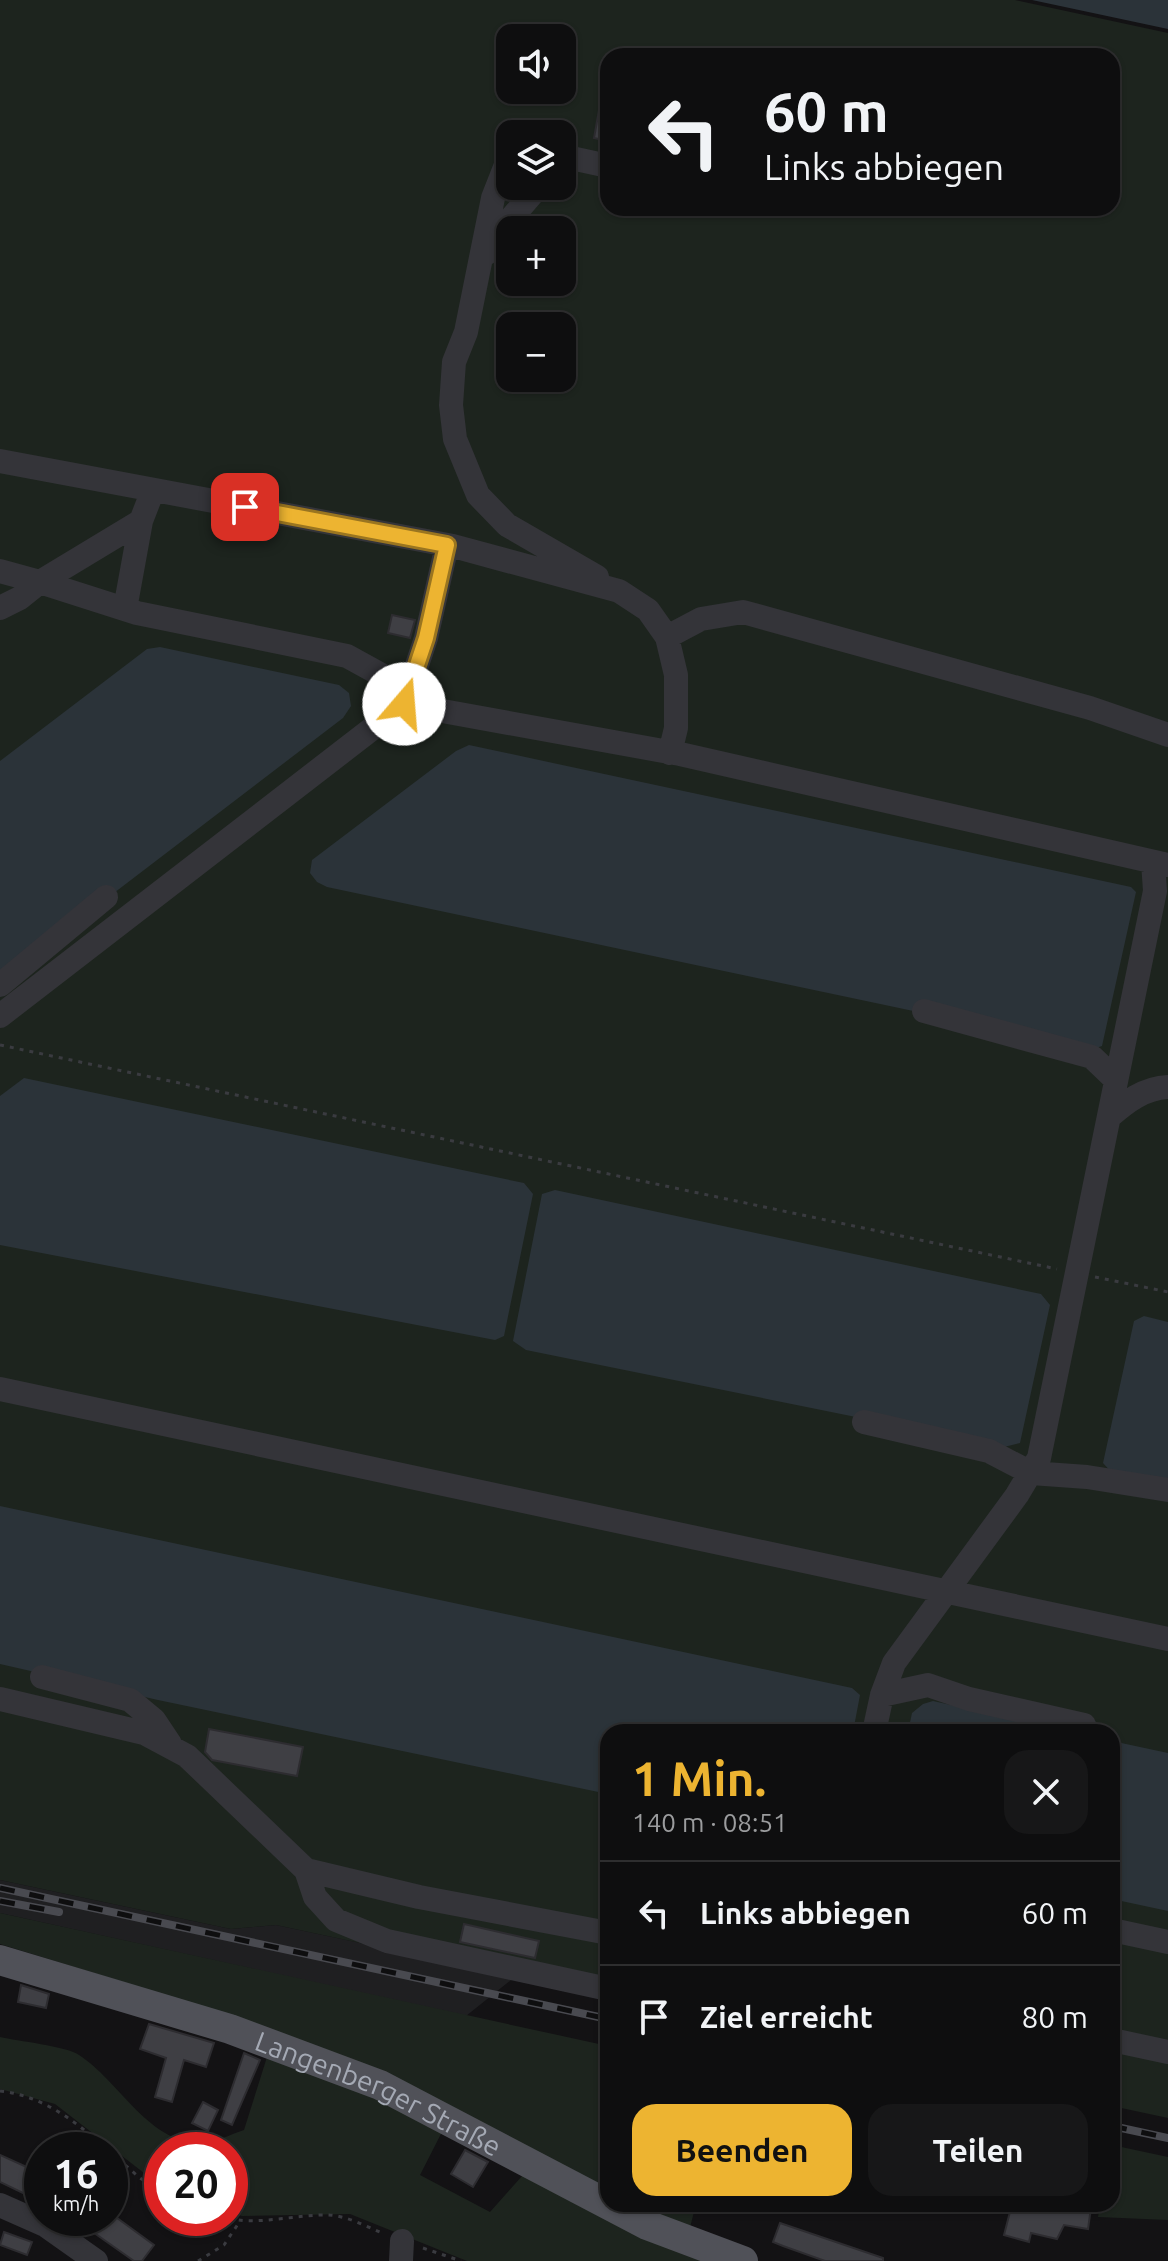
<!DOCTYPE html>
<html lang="de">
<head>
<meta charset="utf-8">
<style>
  body { margin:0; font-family:Ubuntu,sans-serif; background:#171718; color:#f1f3f6; height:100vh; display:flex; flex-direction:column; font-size:30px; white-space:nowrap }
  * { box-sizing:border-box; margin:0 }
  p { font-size:26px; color:#9b9c9e }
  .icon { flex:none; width:44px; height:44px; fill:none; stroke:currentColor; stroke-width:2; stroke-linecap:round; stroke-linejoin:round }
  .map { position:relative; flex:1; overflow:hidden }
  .side { position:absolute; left:600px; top:1724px; width:520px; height:488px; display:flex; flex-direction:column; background:#0e0e0f; border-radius:24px; box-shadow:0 2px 6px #0004,0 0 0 2px #2e2e2f }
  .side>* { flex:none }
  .guide { position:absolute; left:600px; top:48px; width:520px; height:168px; border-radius:24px; box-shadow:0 2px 6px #0004,0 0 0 2px #2e2e2f; background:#0e0e0f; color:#f1f3f6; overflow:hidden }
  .tools { position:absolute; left:496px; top:24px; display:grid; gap:16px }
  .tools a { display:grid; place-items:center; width:80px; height:80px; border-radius:16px; background:#0e0e0f; box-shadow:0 2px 6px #0004,0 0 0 2px #2e2e2f; font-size:40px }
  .speed { position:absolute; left:24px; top:2132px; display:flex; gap:16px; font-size:40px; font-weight:700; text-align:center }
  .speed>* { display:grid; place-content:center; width:104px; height:104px; border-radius:50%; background:#0e0e0f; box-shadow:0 2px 6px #0004,0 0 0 2px #2e2e2f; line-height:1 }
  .speed small { font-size:20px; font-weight:400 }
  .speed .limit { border:12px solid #d22; background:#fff; color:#111 }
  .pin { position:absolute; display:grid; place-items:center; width:68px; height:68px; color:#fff; margin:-34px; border-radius:16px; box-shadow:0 4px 12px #0006 }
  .me { position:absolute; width:88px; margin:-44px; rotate:18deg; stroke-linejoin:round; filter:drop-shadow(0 0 6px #0008) }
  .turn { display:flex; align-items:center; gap:28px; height:168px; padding:0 32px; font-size:36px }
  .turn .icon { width:104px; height:104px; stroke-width:2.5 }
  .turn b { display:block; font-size:56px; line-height:68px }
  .round { display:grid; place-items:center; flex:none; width:84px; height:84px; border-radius:24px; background:#171718 }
  .summary { display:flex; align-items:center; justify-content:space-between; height:136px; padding:0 32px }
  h1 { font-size:48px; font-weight:600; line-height:60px; color:#edb431 }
  .primary-button { display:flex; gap:16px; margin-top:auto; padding:16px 32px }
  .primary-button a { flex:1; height:92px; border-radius:24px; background:#edb431; color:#111; font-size:32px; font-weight:600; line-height:92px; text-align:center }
  .primary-button a+a { background:#171718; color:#f1f3f6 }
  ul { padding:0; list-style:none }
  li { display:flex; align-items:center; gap:24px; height:104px; padding:0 32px; border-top:2px solid #2e2e2f }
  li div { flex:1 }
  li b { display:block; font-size:30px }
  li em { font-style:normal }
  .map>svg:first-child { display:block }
</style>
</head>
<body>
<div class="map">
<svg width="1168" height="2261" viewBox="0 0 1168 2261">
  <rect width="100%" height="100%" fill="#131214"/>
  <path fill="#1f1f21" d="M 0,1880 L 231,1929 L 276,1925 L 516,1976 L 466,2016 L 0,1913 Z"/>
  <path fill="#1d241e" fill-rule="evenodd" d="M 0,0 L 1015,0 L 1168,33 L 1168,2118 L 1112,2106 L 1112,1732 L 608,1732 L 608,1996 L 276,1925 L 231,1929 L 0,1880 ZM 510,38 L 562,38 L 562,90 L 510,90 ZM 608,56 L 1112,56 L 1112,208 L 608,208 ZM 510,134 L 562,134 L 562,186 L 510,186 ZM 510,230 L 562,230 L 562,282 L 510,282 ZM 510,326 L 562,326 L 562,378 L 510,378 Z
    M 0,1913 L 608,2046 L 608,2203 L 249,2021 L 0,1944 Z
    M 0,2037 C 17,2041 66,2046 79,2055 C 119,2081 145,2138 197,2144 C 210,2145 231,2134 244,2130 L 267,2057 L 387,2100 L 443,2130 L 420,2175 L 490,2212 L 531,2166 L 737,2261 L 467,2261 L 350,2214 L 242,2216 L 230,2213 L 230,2150 L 162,2150 L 162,2187 L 55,2104 L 0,2089 Z
    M 1112,2145 L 1168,2157 L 1168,2220 L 1098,2217 L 1100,2205 L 1097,2204 L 1112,2204 Z
    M 610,2204 L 696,2204 L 687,2239 Z"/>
  <path fill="#2b3339" d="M 1032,0 L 1168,0 L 1168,29 Z
    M 160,647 L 339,685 L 349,693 L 351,706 L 343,718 L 0,980 L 0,761 L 147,649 Z
    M 469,745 L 1131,887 L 1136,892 L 1102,1046 L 1093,1049 L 327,887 L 317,882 L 310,873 L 312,860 L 456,751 Z
    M 24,1078 L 524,1183 L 533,1194 L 504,1336 L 495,1340 L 0,1245 L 0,1096 Z
    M 555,1190 L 1041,1294 L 1050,1305 L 1020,1443 L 1004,1447 L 526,1350 L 513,1341 L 542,1194 Z
    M 1144,1316 L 1168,1322 L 1168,1486 L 1114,1475 L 1103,1463 L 1134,1321 Z
    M 0,1506 L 852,1688 L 860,1695 L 853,1732 L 608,1732 L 608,1794 L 158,1700 L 0,1664 Z
    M 933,1701 L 1072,1732 L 908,1732 L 912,1713 L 923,1704 Z
    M 1112,1741 L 1168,1753 L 1168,1911 L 1112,1899 Z"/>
  <path fill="#3f3f44" stroke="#2d2c30" stroke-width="2" d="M 601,99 L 608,100 L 608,141 L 594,138 Z
    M 392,615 L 415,620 L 410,638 L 388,633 Z
    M 209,1729 L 303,1747 L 297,1776 L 212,1760 L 205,1752 Z
    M 464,1924 L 539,1941 L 535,1958 L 460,1942 Z
    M 21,1985 L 49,1994 L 46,2008 L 18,2002 Z
    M 149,2024 L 214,2043 L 206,2067 L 184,2060 L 172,2102 L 155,2097 L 166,2058 L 140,2049 Z
    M 244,2053 L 260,2060 L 232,2125 L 221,2120 Z
    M 203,2102 L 218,2110 L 208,2131 L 192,2123 Z
    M 465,2150 L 488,2162 L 473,2187 L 451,2174 Z
    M 0,2155 L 42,2174 L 42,2198 L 29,2192 L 27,2195 L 0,2182 Z
    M 1012,2204 L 1067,2204 L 1091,2208 L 1088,2229 L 1064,2225 L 1057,2239 L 1031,2233 L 1029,2242 L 1004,2235 Z
    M 73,2218 L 117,2218 L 154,2245 L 142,2261 L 134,2261 Z
    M 780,2223 L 883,2258 L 883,2261 L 825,2261 L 783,2246 L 773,2242 Z
    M 4,2232 L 32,2242 L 27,2255 L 0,2245 Z"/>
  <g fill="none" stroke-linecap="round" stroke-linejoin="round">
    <path stroke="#3a3b40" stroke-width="3" stroke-dasharray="4 6" stroke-linecap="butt" d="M 0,1045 L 1057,1269
      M 1095,1277 L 1168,1292
      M 0,2091 C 44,2096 76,2122 108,2150
      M 110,2152 L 140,2178 L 162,2192
      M 229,2218 C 255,2226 299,2214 329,2215 C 347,2216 365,2226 382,2233
      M 423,2248 L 461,2261
      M 198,2261 L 224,2245 L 240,2221"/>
    <path stroke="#343439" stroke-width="24" d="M 562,156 L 608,166
      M 510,162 L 506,165 L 493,198 L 466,332 L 454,362 L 451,405 L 455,439 L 478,495 L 507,525 L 597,577
      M 487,253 L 494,238 L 539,186
      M 0,461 L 453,546 L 619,591 L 648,610 L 667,637 L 676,675 L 676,728 L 670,753
      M 0,571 L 40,582 L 20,598 L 0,608
      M 40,582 L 137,613 L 347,656 L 387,678 L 404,704
      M 40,582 L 141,521 L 153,490
      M 125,609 L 141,521
      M 667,637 L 701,619 L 743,612 L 1090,708 L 1168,735
      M 404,704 L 426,638 L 447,545
      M 0,985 L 106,897
      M 924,1011 L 1092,1057 L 1116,1080
      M 0,1016 L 404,704 L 680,754 L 1168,865
      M 1109,1117 C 1126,1102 1144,1088 1168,1087
      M 0,1389 L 1168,1639
      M 864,1422 L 989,1451 L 1031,1473 L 1087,1477 L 1168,1490
      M 42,1677 L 130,1700 L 154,1720 L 170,1744
      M 882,1695 L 928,1685 L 969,1699 L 1084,1725
      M 0,1699 L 144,1733 L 187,1756 L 306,1870 L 419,1897 L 608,1933
      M 874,1732 L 882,1695 L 894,1663 L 1017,1495 L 1039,1458 L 1155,891 L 1153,862
      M 306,1870 L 315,1897 L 336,1920 L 387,1941 L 608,1989
      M 1112,1930 L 1168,1942
      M 1112,2040 L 1168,2052
      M 0,2205 L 45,2225 L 96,2261
      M 401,2261 L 402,2241"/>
    <path stroke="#505158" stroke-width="30" id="s1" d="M 0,1960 L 230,2029 L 380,2085 L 647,2225 L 743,2261"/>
    <g stroke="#494a50" stroke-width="8">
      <path id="rail" d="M 0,1888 L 608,2019
        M 0,1901 L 59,1912
        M 1112,2126 L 1168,2138"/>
    </g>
    <use href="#rail" stroke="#0e0e0f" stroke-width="5" stroke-dasharray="15" stroke-linecap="butt"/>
  </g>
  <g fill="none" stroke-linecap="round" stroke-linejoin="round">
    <g stroke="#9a7520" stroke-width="20">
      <path id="route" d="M 245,507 L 447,545 L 426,638 L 404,704"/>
    </g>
    <use href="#route" stroke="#edb431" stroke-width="14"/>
  </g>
  <g text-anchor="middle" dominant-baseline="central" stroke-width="7" stroke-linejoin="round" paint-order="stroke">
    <g font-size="28" fill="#a4a9b4" stroke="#0e0e0f">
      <text stroke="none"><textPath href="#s1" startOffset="402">Langenberger Straße</textPath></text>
    </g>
  </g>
</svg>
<div class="tools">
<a><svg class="icon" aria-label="sound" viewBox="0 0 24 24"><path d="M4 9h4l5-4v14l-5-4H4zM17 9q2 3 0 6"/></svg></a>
<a><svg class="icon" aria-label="layers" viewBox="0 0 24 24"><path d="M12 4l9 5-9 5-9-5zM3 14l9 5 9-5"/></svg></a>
<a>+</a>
<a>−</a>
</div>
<div class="speed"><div>16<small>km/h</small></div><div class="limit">20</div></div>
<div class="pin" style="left:245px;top:507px;background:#d93025"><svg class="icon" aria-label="arrive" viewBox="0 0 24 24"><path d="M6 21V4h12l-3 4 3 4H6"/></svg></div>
<svg class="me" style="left:404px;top:704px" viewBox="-20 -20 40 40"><circle r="19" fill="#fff"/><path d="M0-13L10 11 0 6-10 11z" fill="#edb431"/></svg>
<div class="guide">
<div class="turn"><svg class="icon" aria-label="left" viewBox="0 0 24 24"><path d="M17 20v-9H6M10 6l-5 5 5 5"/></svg><div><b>60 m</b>Links abbiegen</div></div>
</div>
<section class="side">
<div class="summary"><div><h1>1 Min.</h1><p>140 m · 08:51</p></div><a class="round"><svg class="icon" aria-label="close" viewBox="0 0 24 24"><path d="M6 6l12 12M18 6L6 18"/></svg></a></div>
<ul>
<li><svg class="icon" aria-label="left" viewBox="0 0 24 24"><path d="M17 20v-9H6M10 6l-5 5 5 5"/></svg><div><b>Links abbiegen</b></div><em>60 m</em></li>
<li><svg class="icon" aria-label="arrive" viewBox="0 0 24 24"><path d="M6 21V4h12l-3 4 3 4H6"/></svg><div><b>Ziel erreicht</b></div><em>80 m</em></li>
</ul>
<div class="primary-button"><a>Beenden</a><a>Teilen</a></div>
</section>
</div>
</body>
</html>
